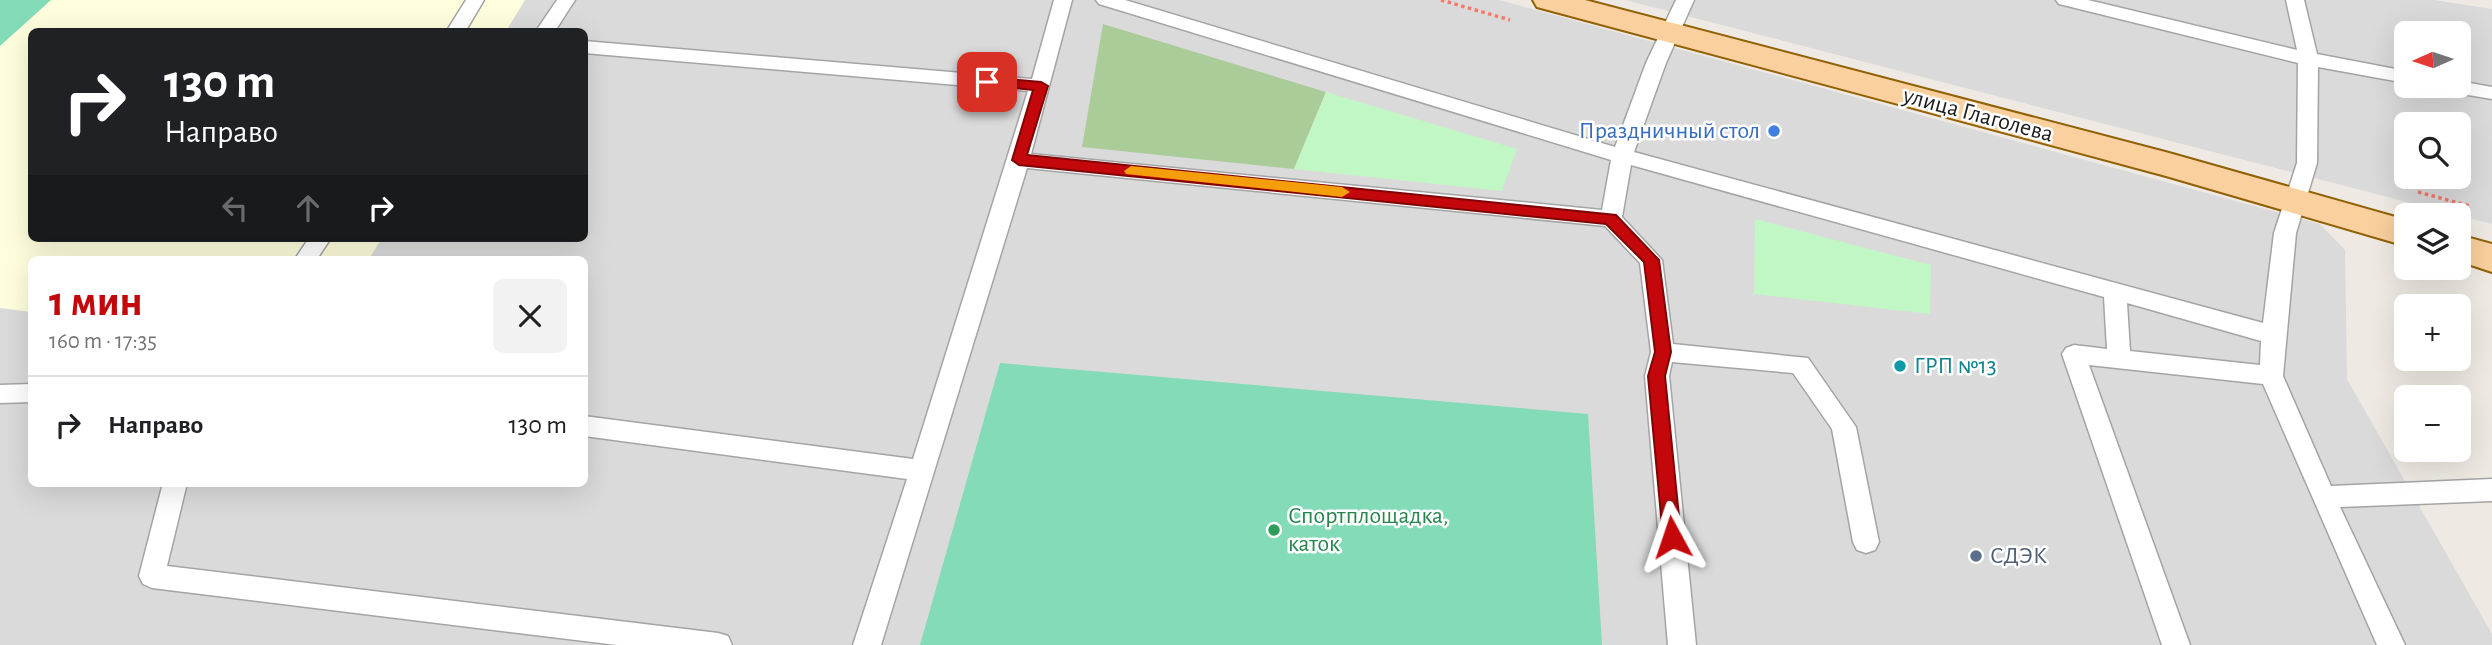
<!DOCTYPE html>
<html lang="ru">
<head>
<meta charset="utf-8">
<style>
  body { margin:0; font-family:"Alegreya Sans",sans-serif; background:#f2f2f2; color:#202124; height:100vh; display:flex; flex-direction:column; font-size:26px; white-space:nowrap }
  * { box-sizing:border-box; margin:0 }
  p { font-size:23px; color:#757577 }
  .icon { flex:none; width:38px; height:38px; fill:none; stroke:currentColor; stroke-width:2; stroke-linecap:round; stroke-linejoin:round }
  .map { position:relative; flex:1; overflow:hidden }
  .side { position:absolute; left:28px; top:256px; width:560px; height:231px; display:flex; flex-direction:column; background:#fff; border-radius:10px; box-shadow:0 7px 28px #0002 }
  .side>* { flex:none }
  .top-card { position:absolute; left:28px; top:28px; width:560px; height:214px; border-radius:10px; box-shadow:0 7px 28px #0002; background:#202124; color:#fff; overflow:hidden }
  .needle { width:46px; rotate:267deg }
  .controls { position:absolute; left:2394px; top:21px; display:grid; gap:14px }
  .controls a { display:grid; place-items:center; width:77px; height:77px; border-radius:10px; background:#fff; box-shadow:0 7px 28px #0002; font-size:35px }
  .pin { position:absolute; display:grid; place-items:center; width:60px; height:60px; color:#fff; margin:-30px; border-radius:14px; box-shadow:0 4px 10px #0006 }
  .me { position:absolute; width:77px; margin:-38px; rotate:355deg; stroke-linejoin:round; filter:drop-shadow(0 0 5px #0008) }
  .turn { display:flex; align-items:center; gap:24px; height:147px; padding:0 21px; font-size:32px }
  .turn .icon { width:91px; height:91px; stroke-width:2.5 }
  .turn b { display:block; font-size:49px; line-height:60px }
  .lanes { display:flex; align-items:center; height:66px; padding:0 21px; background:#0003; justify-content:center; gap:35px; direction:ltr }
  .lanes .off { opacity:.35 }
  .round { display:grid; place-items:center; flex:none; width:74px; height:74px; border-radius:10px; background:#f2f2f2 }
  .headline { display:flex; align-items:center; justify-content:space-between; height:119px; padding:0 21px }
  h1 { font-size:42px; font-weight:700; line-height:52px; color:#c4070a }
  ul { padding:0; list-style:none }
  li { display:flex; align-items:center; gap:21px; height:98px; padding:0 21px; border-top:2px solid #e0e0e0 }
  li div { flex:1 }
  li b { display:block; font-size:26px }
  li em { font-style:normal }
  .map>svg:first-child { display:block }
</style>
</head>
<body>
<div class="map">
<svg width="2492" height="645" viewBox="0 0 2492 645">
  <rect width="100%" height="100%" fill="#eeeae3"/>
  <path fill="#dbdada" fill-rule="evenodd" d="M 0,0 L 1499,0 L 2320,224 L 2345,250 L 2347,379 L 2492,634 L 2492,645 L 0,645 ZM 32,32 L 584,32 L 584,238 L 32,238 ZM 32,259 L 584,259 L 584,483 L 32,483 Z
    M 1625,0 L 2434,0 L 2492,9 L 2492,224 ZM 2406,33 L 2459,33 L 2459,86 L 2406,86 ZM 2406,124 L 2459,124 L 2459,177 L 2406,177 Z"/>
  <path fill="#fefddc" d="M 0,0 L 525,0 L 506,31 L 32,32 L 32,238 L 382,238 L 369,259 L 32,259 L 31,312 L 0,308 Z"/>
  <path fill="#a9cc99" d="M 1103,24 L 1326,92 L 1294,169 L 1082,147 Z"/>
  <path fill="#c1f7c4" d="M 1326,92 L 1517,149 L 1502,191 L 1294,169 Z
    M 1755,219 L 1931,265 L 1930,314 L 1754,294 Z"/>
  <path fill="#83dbb7" d="M 0,0 L 51,0 L 0,46 Z
    M 1000,363 L 1588,414 L 1602,645 L 920,645 Z"/>
  <g fill="none" stroke-linecap="round" stroke-linejoin="round">
    <g stroke="#a4a4a4" stroke-width="3">
      <path id="service" d="M 466,0 L 484,0 L 465,32 L 446,32 Z
        M 557,0 L 575,0 L 557,28 L 559,32 L 540,32 L 538,28 Z
        M 1054,0 L 1072,0 L 1031,154 L 1602,210 L 1611,160 L 1099,4 L 1096,0 L 1125,0 L 1615,147 L 1646,63 L 1676,0 L 1694,0 L 1666,63 L 1634,152 L 2263,323 L 2274,233 L 2297,163 L 2298,63 L 2059,4 L 2056,0 L 2088,0 L 2297,50 L 2286,0 L 2304,0 L 2317,54 L 2406,71 L 2406,83 L 2318,67 L 2317,163 L 2296,233 L 2283,376 L 2331,486 L 2492,479 L 2492,501 L 2340,507 L 2405,645 L 2377,645 L 2263,384 L 2089,365 L 2190,645 L 2162,645 L 2062,354 L 2066,348 L 2074,345 L 2107,349 L 2104,297 L 1631,165 L 1622,217 L 1662,260 L 1673,344 L 1808,358 L 1856,427 L 1879,542 L 1875,550 L 1866,553 L 1857,550 L 1853,542 L 1832,429 L 1793,373 L 1672,362 L 1669,376 L 1696,645 L 1668,645 L 1645,376 L 1651,352 L 1640,263 L 1605,226 L 1027,168 L 881,645 L 853,645 L 907,479 L 584,436 L 584,416 L 913,459 L 1028,91 L 584,53 L 584,41 L 1032,79 ZM 2127,303 L 2261,341 L 2260,365 L 2130,351 Z
        M 2459,81 L 2492,87 L 2492,99 L 2444,91 L 2441,86 L 2459,86 Z
        M 309,238 L 331,238 L 317,259 L 295,259 Z
        M 32,384 L 32,402 L 0,403 L 0,385 Z
        M 163,483 L 187,483 L 167,566 L 718,633 L 728,636 L 732,645 L 617,645 L 152,588 L 143,584 L 139,576 Z"/>
    </g>
    <g stroke="#916005" stroke-width="4">
      <path id="primary" d="M 1533,0 L 1585,0 L 2169,153 L 2406,220 L 2406,246 L 2166,176 L 1537,7 Z
        M 2459,235 L 2492,244 L 2492,272 L 2459,261 Z"/>
    </g>
    <path stroke="#f5796d" stroke-width="3.5" stroke-dasharray="3.5 3.5" stroke-linecap="butt" d="M 1441,0 L 1510,20
      M 2418,192 L 2470,206"/>
    <use href="#service" fill="#fff" fill-rule="evenodd"/>
    <use href="#primary" fill="#f9d09e" fill-rule="evenodd"/>
  </g>
  <path fill="#c4070a" stroke="#7f0506" stroke-width="2" d="M 987,77 L 1041,82 L 1048,86 L 1027,155 L 1616,215 L 1659,260 L 1671,352 L 1665,376 L 1681,537 L 1678,543 L 1672,545 L 1665,543 L 1663,537 L 1648,376 L 1655,352 L 1644,262 L 1606,224 L 1019,165 L 1012,160 L 1033,90 L 983,85 L 981,82 Z"/>
  <path fill="#f59e0b" d="M 1131,166 L 1342,187 L 1350,192 L 1342,197 L 1126,174 L 1124,171 Z"/>
  <circle fill="#3f7fe0" stroke="#fff" stroke-width="2.5" cx="1774" cy="131" r="7"/>
  <circle fill="#0f9aa8" stroke="#fff" stroke-width="2.5" cx="1900" cy="366" r="7"/>
  <circle fill="#2e9e5b" stroke="#fff" stroke-width="2.5" cx="1274" cy="530" r="7"/>
  <circle fill="#5c6f8a" stroke="#fff" stroke-width="2.5" cx="1976" cy="556" r="7"/>
  <g text-anchor="middle" dominant-baseline="central" stroke-width="5" stroke-linejoin="round" paint-order="stroke">
    <g font-size="24" fill="#1d1d1d" stroke="#fff">
      <text transform="translate(1978 115) rotate(15)">улица Глаголева</text>
    </g>
    <g font-size="24" fill="#366cbe" stroke="#fff" text-anchor="end">
      <text x="1760" y="131">Праздничный стол</text>
    </g>
    <g font-size="24" fill="#0d838f" stroke="#fff" text-anchor="start">
      <text x="1914" y="366">ГРП №13</text>
    </g>
    <g font-size="24" fill="#27864d" stroke="#fff" text-anchor="start">
      <text x="1288" y="516">Спортплощадка,<tspan x="1288" dy="28">каток</tspan></text>
    </g>
    <g font-size="24" fill="#4e5e75" stroke="#fff" text-anchor="start">
      <text x="1990" y="556">СДЭК</text>
    </g>
  </g>
</svg>
<div class="controls">
<a><svg class="needle" viewBox="-14 -14 28 28"><path d="M0-13l5 13h-10z" fill="#e53935"/><path d="M0 13l5-13h-10z" fill="#757577"/></svg></a>
<a><svg class="icon" aria-label="search" viewBox="0 0 24 24"><circle cx="10" cy="10" r="6"/><path d="M15 15l6 6"/></svg></a>
<a><svg class="icon" aria-label="layers" viewBox="0 0 24 24"><path d="M12 4l9 5-9 5-9-5zM3 14l9 5 9-5"/></svg></a>
<a>+</a>
<a>−</a>
</div>
<div class="pin" style="left:987px;top:82px;background:#d93025"><svg class="icon" aria-label="arrive" viewBox="0 0 24 24"><path d="M6 21V4h12l-3 4 3 4H6"/></svg></div>
<svg class="me" style="left:1672px;top:537px" viewBox="-20 -20 40 40"><path d="M0-17L14 15 0 8-14 15z" fill="#c4070a" stroke="#fff" stroke-width="4"/></svg>
<div class="top-card">
<div class="turn"><svg class="icon" aria-label="right" viewBox="0 0 24 24"><path d="M7 20v-9h11M14 6l5 5-5 5"/></svg><div><b>130 m</b>Направо</div></div>
<div class="lanes"><svg class="icon off" aria-label="left" viewBox="0 0 24 24"><path d="M17 20v-9H6M10 6l-5 5 5 5"/></svg><svg class="icon off" aria-label="ahead" viewBox="0 0 24 24"><path d="M12 20V5M6 11l6-6 6 6"/></svg><svg class="icon" aria-label="right" viewBox="0 0 24 24"><path d="M7 20v-9h11M14 6l5 5-5 5"/></svg></div>
</div>
<section class="side">
<div class="headline"><div><h1>1 мин</h1><p>160 m · 17:35</p></div><a class="round"><svg class="icon" aria-label="close" viewBox="0 0 24 24"><path d="M6 6l12 12M18 6L6 18"/></svg></a></div>
<ul>
<li><svg class="icon" aria-label="right" viewBox="0 0 24 24"><path d="M7 20v-9h11M14 6l5 5-5 5"/></svg><div><b>Направо</b></div><em>130 m</em></li>
</ul>
</section>
</div>
</body>
</html>
